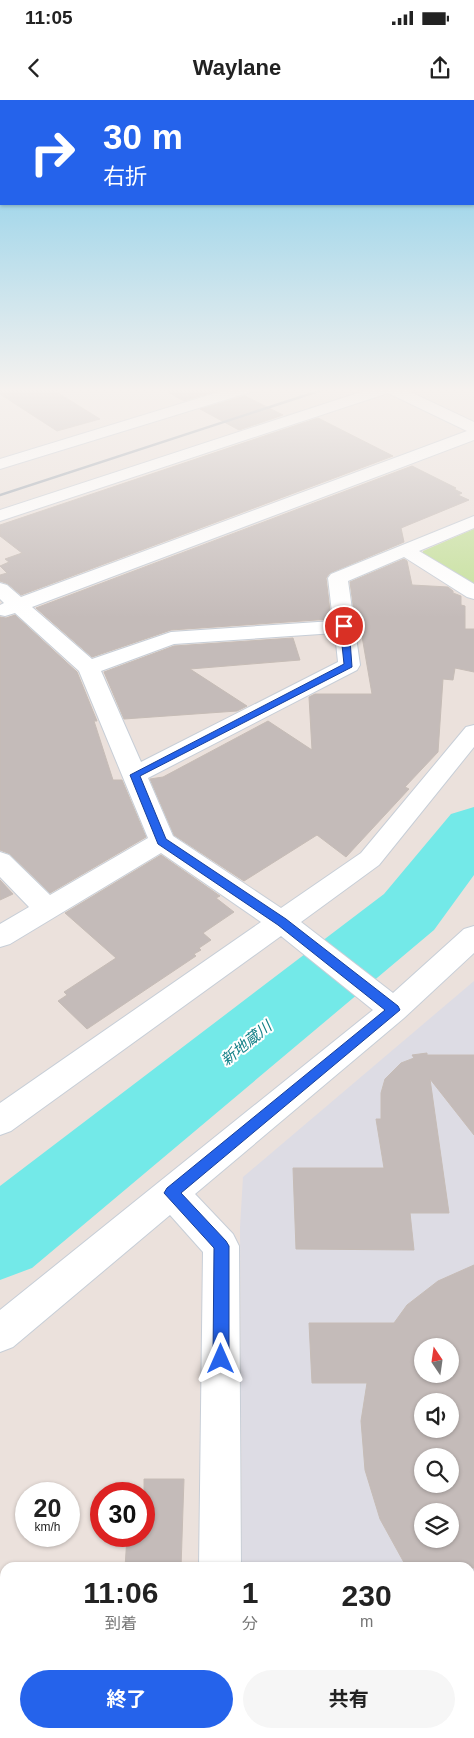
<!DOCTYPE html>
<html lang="ja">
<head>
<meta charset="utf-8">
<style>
  body { margin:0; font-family:Helvetica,"Noto Sans JP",sans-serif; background:#f6f6f6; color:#222; height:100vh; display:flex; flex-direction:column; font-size:19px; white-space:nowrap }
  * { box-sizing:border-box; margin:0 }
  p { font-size:16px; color:#767676 }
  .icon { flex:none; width:28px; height:28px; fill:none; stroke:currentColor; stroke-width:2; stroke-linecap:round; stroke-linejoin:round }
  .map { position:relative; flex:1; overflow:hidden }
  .panel { position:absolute; left:0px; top:1462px; width:475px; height:176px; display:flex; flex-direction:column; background:#fff; border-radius:15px 15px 0 0; box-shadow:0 1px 4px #0004 }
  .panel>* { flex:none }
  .guide { position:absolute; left:0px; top:0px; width:475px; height:105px; box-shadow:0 1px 4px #0004; background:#2563eb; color:#fff; overflow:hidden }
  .needle { width:32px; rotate:347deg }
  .tools { position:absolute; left:414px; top:1238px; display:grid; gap:10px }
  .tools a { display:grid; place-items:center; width:45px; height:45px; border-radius:50%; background:#fff; box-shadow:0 1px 4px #0004; font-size:25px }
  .speed { position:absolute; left:15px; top:1382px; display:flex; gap:10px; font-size:25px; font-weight:700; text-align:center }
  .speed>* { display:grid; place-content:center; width:65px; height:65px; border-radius:50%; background:#fff; box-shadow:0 1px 4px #0004; line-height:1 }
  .speed small { font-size:12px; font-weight:400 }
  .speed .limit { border:8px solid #d22; background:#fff; color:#111 }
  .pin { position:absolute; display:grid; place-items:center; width:42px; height:42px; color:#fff; margin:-21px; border:2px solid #fff; border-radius:50%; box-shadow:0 1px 5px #0007 }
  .me { position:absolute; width:55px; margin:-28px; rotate:0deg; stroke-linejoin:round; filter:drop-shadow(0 0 4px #0008) }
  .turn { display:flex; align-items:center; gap:18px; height:105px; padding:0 20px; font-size:22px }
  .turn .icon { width:65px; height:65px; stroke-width:2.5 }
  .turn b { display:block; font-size:35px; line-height:42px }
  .eta { display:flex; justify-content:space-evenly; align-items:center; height:85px; text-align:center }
  .eta b { font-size:30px; font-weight:700; line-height:35px }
  .button { display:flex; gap:10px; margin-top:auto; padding:10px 20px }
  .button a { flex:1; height:58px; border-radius:30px; background:#2563eb; color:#fff; font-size:20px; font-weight:700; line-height:58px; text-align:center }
  .button a+a { background:#f6f6f6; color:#222 }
  .status { display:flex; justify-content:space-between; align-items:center; height:35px; padding:0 25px; background:#fff; direction:ltr }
  .status svg { height:14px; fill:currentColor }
  header { display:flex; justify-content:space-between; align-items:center; height:65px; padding:0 20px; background:#fff; font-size:22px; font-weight:700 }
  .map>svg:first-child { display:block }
</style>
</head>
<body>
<div class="status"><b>11:05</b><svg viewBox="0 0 49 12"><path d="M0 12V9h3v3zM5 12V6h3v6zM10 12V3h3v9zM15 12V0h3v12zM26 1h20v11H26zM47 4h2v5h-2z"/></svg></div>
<header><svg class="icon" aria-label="back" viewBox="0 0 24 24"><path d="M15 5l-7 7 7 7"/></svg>Waylane<svg class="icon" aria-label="share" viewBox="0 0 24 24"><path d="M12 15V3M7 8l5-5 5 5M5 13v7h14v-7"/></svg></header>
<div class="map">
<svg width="474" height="1638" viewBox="0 0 474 1638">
  <rect width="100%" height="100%" fill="#ebe1dc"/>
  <path fill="#dddce4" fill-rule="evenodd" d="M 474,881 L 474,1638 L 244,1638 L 244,1634 L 470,1634 L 470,1468 L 242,1468 L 240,1127 L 243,1077 ZM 422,1246 L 450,1246 L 450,1274 L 422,1274 ZM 422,1301 L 450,1301 L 450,1329 L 422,1329 ZM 422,1356 L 450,1356 L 450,1384 L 422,1384 ZM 422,1411 L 450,1411 L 450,1439 L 422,1439 Z"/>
  <path fill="#c5e09b" d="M 474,429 L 474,488 L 423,458 L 423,451 Z"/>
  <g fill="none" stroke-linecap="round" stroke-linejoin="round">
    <path fill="#73e9e8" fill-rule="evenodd" d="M 474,707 L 474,775 L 434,830 L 32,1168 L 0,1180 L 0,1086 L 384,794 L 451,714 Z"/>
  </g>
  <path fill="#c4bbb9" stroke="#c6bcb6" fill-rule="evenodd" d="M 0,288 L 50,288 L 100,319 L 57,331 L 0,294 Z
    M 161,288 L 225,288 L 184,301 Z
    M 245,296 L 283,315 L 239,330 L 200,309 Z
    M 318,318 L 393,356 L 21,495 L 8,484 L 0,481 L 0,475 L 7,473 L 0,466 L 9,462 L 5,459 L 22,453 L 0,436 L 0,425 Z
    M 412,366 L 456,388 L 454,389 L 462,393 L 458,395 L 469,400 L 401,428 L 404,442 L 330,473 L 326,478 L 331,519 L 171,530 L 92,557 L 36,508 Z
    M 404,459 L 407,461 L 412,485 L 448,487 L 453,491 L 453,493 L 461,496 L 461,505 L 465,506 L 465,529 L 474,529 L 474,572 L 455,568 L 453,580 L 443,579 L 438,652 L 405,687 L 409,689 L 346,757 L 317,735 L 244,781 L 174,735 L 150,679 L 163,677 L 268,621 L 312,650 L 309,597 L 315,594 L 372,594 L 359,519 L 355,519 L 350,482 Z
    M 15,515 L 77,572 L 97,621 L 94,621 L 113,680 L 122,680 L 146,737 L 50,793 L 10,754 L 0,750 L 0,517 L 6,518 Z
    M 293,538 L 300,560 L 190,569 L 247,606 L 237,611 L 124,619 L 104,572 L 174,546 Z
    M 161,755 L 220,796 L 216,798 L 234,812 L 203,833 L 211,840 L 199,848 L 201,850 L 194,854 L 196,856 L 87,929 L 58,901 L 67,895 L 64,892 L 116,858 L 65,813 Z
    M 0,780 L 13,794 L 0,800 Z
    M 427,953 L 427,955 L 474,955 L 474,1035 L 430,979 L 449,1113 L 410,1113 L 414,1150 L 296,1149 L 293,1068 L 384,1068 L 376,1019 L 381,1019 L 381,993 L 385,979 L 401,963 L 414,958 L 412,955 Z
    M 474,1165 L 474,1468 L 407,1468 L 380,1419 L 365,1370 L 361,1321 L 367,1283 L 312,1283 L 309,1223 L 394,1223 L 407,1205 L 438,1181 ZM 422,1246 L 450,1246 L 450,1274 L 422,1274 ZM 422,1301 L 450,1301 L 450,1329 L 422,1329 ZM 422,1356 L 450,1356 L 450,1384 L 422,1384 ZM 422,1411 L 450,1411 L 450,1439 L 422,1439 Z
    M 144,1379 L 184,1379 L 181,1468 L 125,1468 L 127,1436 L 144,1436 Z"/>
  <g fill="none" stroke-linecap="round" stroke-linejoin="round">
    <g stroke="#c7ced7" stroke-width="2">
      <path id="minor" d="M 232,288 L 256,288 L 254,291 L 0,369 L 0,359 Z
        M 373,288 L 402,288 L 474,322 L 474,340 L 32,507 L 92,559 L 171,532 L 333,521 L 328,478 L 331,474 L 474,416 L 474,428 L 419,451 L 474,484 L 474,499 L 467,497 L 404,457 L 348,481 L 360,565 L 357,570 L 148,678 L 173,736 L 281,808 L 361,753 L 466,627 L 474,625 L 474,647 L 379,765 L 301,822 L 393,893 L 464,829 L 474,826 L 474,853 L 404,918 L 195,1094 L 233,1134 L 239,1146 L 241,1468 L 199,1468 L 203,1152 L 170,1115 L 13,1247 L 0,1252 L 0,1210 L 373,910 L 281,836 L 11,1031 L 0,1035 L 0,1003 L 261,822 L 161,753 L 10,844 L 0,847 L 0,824 L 29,807 L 0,777 L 0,752 L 9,755 L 50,795 L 148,738 L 79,571 L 15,513 L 5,516 L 0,515 L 0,505 L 4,503 L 0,499 L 0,483 L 7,485 L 21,497 L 467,331 L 388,293 L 0,421 L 0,410 ZM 335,533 L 338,562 L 141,662 L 101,571 L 174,544 Z
        M 197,1634 L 243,1634 L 243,1638 L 197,1638 Z"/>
    </g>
    <use href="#minor" fill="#fff" fill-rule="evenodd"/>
    <path stroke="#9fa8b3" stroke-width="2.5" d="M 0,395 L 328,288"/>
  </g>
  <linearGradient id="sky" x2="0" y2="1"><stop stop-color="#79c9e8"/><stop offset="0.56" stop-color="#f6f2ef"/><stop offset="1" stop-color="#f6f2ef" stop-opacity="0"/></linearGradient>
  <rect width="474" height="518" fill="url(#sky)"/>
  <path fill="#2563eb" stroke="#184099" d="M 344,523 L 349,526 L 352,567 L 140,676 L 166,739 L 286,819 L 398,906 L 400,910 L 181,1093 L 226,1141 L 229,1146 L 229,1259 L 227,1265 L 221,1267 L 215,1265 L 213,1259 L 214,1148 L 164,1093 L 167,1088 L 385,910 L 278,825 L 158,744 L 130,675 L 344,564 L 340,526 Z"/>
  <g text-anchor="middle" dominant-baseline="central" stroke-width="4" stroke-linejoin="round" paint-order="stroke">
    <g font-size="15" font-style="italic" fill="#138087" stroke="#fff">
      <text transform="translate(246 943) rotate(-39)">新地蔵川</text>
    </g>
  </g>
</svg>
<div class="tools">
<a><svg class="needle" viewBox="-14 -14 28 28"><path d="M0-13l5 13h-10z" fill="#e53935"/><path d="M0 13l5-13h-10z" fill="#767676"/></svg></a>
<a><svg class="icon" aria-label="sound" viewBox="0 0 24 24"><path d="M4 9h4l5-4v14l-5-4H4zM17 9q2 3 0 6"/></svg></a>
<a><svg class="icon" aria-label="search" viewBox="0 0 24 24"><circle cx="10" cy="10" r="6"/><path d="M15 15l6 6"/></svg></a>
<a><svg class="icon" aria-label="layers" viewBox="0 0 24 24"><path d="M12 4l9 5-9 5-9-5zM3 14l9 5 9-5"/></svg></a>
</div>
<div class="speed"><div>20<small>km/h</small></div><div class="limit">30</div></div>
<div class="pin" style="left:344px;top:526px;background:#d93025"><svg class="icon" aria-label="arrive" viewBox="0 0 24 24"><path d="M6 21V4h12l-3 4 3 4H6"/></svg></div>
<svg class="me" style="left:221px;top:1259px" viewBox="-20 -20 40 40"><path d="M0-17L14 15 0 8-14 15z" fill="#2563eb" stroke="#fff" stroke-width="4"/></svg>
<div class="guide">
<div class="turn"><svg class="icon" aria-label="right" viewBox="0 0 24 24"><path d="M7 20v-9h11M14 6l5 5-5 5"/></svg><div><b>30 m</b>右折</div></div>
</div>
<section class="panel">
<div class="eta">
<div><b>11:06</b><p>到着</p></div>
<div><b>1</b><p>分</p></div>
<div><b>230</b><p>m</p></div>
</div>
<div class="button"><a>終了</a><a>共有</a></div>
</section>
</div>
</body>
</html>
